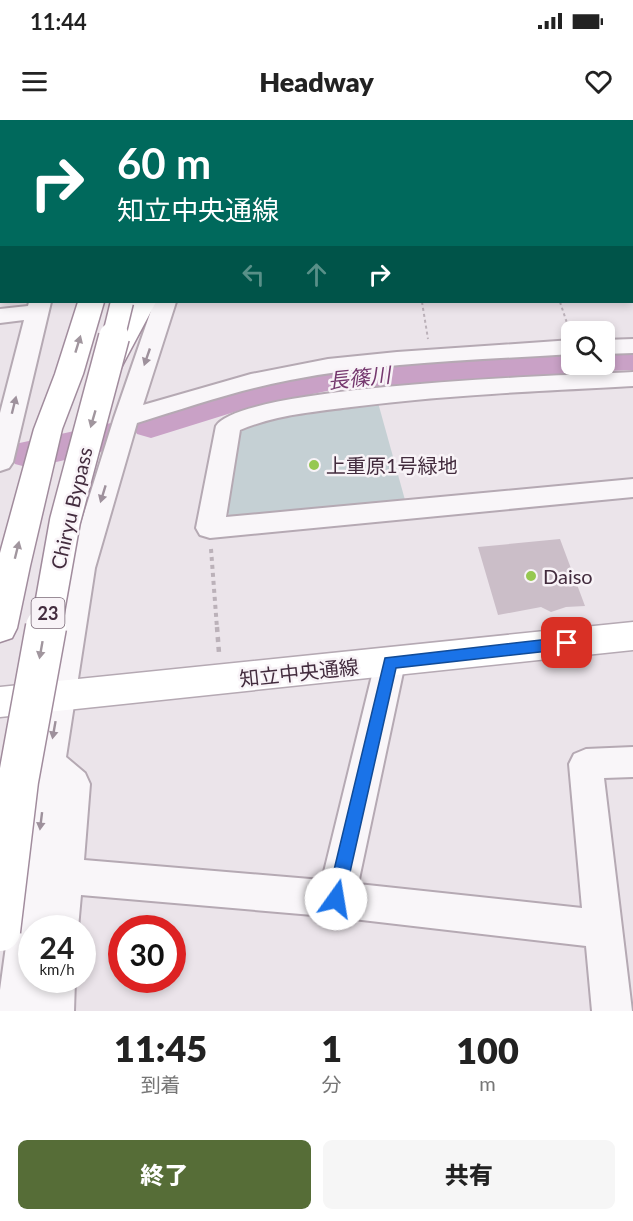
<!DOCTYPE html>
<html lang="ja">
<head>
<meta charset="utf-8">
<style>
  body { margin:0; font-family:Lato,"Noto Sans JP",sans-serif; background:#f6f6f6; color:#222; height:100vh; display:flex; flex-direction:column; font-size:22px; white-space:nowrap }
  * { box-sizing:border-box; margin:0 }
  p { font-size:20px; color:#767676 }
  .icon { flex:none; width:33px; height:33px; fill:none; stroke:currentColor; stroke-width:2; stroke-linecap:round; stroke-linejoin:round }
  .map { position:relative; height:891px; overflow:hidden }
  .drawer { display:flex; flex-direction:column; background:#fff; flex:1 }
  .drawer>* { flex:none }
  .hud { position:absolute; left:0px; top:0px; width:633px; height:183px; box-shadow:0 3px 9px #0003; background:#00695c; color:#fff; overflow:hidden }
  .controls { position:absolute; left:561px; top:201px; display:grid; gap:12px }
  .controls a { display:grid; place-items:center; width:54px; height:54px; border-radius:9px; background:#fff; box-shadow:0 3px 9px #0003; font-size:30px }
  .speed { position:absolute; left:18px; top:795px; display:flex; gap:12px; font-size:30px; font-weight:700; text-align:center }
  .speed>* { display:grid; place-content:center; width:78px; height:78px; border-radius:50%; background:#fff; box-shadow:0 3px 9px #0003; line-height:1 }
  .speed small { font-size:15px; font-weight:400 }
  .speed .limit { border:9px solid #d22; background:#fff; color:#111 }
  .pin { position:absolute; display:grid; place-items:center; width:51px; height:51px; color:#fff; margin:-26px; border-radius:12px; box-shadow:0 3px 9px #0006 }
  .me { position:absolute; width:66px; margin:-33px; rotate:13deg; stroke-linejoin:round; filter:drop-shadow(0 0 4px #0008) }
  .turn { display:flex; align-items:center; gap:21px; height:126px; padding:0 18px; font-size:27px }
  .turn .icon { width:78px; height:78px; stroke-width:2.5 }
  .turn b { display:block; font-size:42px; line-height:51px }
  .lanes { display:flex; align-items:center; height:57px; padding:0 18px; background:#0003; justify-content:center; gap:30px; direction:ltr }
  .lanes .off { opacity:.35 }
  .eta { display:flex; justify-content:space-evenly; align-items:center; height:102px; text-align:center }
  .eta b { font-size:36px; font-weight:800; line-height:42px }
  .action { display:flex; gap:12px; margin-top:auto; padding:12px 18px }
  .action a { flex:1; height:69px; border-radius:9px; background:#566d37; color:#fff; font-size:24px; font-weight:800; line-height:69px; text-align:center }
  .action a+a { background:#f6f6f6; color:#222 }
  .status { display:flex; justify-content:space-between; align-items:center; height:42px; padding:0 30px; background:#fff; direction:ltr }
  .status svg { height:16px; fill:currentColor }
  header { display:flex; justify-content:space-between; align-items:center; height:78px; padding:0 18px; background:#fff; font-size:27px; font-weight:800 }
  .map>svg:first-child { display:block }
</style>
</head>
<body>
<div class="status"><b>11:44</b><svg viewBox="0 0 49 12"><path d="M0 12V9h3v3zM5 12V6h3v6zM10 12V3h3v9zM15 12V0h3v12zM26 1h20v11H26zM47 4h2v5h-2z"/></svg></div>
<header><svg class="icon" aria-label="menu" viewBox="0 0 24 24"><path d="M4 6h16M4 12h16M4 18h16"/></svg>Headway<svg class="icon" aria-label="heart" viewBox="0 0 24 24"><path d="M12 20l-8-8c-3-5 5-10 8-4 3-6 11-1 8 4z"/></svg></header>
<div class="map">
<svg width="633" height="891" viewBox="0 0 633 891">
  <rect width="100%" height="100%" fill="#ebe4ea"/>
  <path fill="#c5d0d4" d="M 377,279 L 405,380 L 230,396 L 227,391 L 238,310 L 249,304 Z"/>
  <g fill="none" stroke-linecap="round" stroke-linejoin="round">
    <path fill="#c9a1c6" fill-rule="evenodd" d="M 604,228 L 633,228 L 633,250 L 604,251 L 591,248 L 589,245 L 585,250 L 572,254 L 336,269 L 244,289 L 151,318 L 137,314 L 131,305 L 137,296 L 236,266 L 336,245 L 572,230 L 572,244 L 604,244 Z
      M 111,303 L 126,306 L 132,316 L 126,326 L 30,348 L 15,344 L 9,334 L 15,324 Z"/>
  </g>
  <path fill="#cbbec8" d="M 560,419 L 585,486 L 566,487 L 551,492 L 541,487 L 498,495 L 478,427 Z"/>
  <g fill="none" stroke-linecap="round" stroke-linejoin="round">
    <g stroke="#b5a9b3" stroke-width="4">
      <path id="street" d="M 47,0 L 65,0 L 47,2 Z
        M 120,0 L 138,0 L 120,2 Z
        M 224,0 L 242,0 L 224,2 Z
        M 2,61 L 2,74 L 0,75 L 0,62 Z
        M 29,182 L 51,182 L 13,342 L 9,348 L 0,351 L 0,293 L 24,200 L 0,203 L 0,189 L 28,186 Z
        M 154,182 L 176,182 L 143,285 L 251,254 L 328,239 L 397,232 L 572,220 L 572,234 C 478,240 383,242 290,260 C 238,270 188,287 137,303 L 95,448 L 66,637 L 85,653 L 90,664 L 84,740 L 322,760 L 375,543 L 379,534 L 390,530 L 401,534 L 405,543 L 358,764 L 582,788 L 569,644 L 574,634 L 586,629 L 633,627 L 633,657 L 604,658 L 632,891 L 592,891 L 586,826 L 336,797 L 81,775 L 78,808 L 32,808 L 32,860 L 75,860 L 74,891 L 0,891 L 0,870 L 31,643 L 67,448 L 114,298 Z
        M 633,219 L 633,233 L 604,234 L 604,220 Z
        M 633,252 L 633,266 C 539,271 444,275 351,287 C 313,292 275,295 240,310 L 226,397 L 633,359 L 633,377 L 210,418 L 200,415 L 196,408 L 216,306 C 241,265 572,255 633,252 Z"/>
    </g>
    <g stroke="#b5a9b3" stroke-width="3">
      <path id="secondary" d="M 633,502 L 633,530 L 0,597 L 0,567 Z"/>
    </g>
    <g stroke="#a18c9d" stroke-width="3">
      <path id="highway" d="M 143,0 L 163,0 L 142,2 Z
        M 187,0 L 207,0 L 186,2 Z
        M 78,182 L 104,182 L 83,254 L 62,309 L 30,446 L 17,508 L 12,518 L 0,522 L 0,433 L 34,309 L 55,254 Z
        M 131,182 L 156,182 L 116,257 L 106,259 L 96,257 L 92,251 Z"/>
    </g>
    <path stroke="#bbb1b9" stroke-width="2" stroke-dasharray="3 3" stroke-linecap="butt" d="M 422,182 L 428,219
      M 560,182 L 569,209"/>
    <path stroke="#bbb1b9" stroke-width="4" stroke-dasharray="4 4" stroke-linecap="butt" d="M 211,429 L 217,508"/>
    <path stroke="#bbb1b9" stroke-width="4.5" stroke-dasharray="5 5" stroke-linecap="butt" d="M 217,507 L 219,533"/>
    <use href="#street" fill="#f9f6f9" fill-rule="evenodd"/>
    <use href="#secondary" fill="#fff" fill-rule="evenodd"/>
    <use href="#highway" fill="#fff" fill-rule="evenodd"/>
    <g stroke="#a18c9d" stroke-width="25" stroke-linecap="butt">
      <path id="highway-bridge-far2" d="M 113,219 L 122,182"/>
    </g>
    <g stroke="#a18c9d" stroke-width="33" stroke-linecap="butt">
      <path id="highway-bridge-far1" d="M 46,508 L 65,401 L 114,217"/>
    </g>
    <g stroke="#a18c9d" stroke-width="43" stroke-linecap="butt">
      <path id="highway-bridge" d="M 0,811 L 18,661 L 46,507"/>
    </g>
    <use href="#highway-bridge-far2" stroke="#fff" stroke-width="22"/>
    <use href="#highway-bridge-far1" stroke="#fff" stroke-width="30"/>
    <use href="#highway-bridge" stroke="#fff" stroke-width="40"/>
  </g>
  <defs><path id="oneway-solid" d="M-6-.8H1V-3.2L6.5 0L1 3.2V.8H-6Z" transform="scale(1.5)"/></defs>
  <g fill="#a1969e">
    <use href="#oneway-solid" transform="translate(78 224) rotate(-73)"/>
    <use href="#oneway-solid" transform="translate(93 299) rotate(106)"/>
    <use href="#oneway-solid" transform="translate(17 430) rotate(-76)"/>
    <use href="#oneway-solid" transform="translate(41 530) rotate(100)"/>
  </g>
  <g fill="#9e919c">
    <use href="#oneway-solid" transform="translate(147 237) rotate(109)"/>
    <use href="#oneway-solid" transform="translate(14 285) rotate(-76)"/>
    <use href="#oneway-solid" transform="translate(103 374) rotate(107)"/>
    <use href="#oneway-solid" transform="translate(54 610) rotate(100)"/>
    <use href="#oneway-solid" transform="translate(41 701) rotate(97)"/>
  </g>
  <path fill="#1a73e8" stroke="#114b97" stroke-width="1.5" d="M 567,517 L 572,519 L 574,523 L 572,527 L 567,529 L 396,548 L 344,779 L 342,785 L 336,787 L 329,785 L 327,779 L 385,538 Z"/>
  <g fill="#96c850" stroke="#f8f3f7" stroke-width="2">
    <circle cx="314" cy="345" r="6"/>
    <circle cx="531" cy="456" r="6"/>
  </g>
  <g text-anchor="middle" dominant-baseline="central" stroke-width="5" stroke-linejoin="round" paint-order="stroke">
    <rect fill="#f8f3f7" stroke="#796876" stroke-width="1.5" x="31.5" y="478" width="33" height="30" rx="4.5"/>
    <g font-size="18" font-weight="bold" fill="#432c3e">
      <text x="48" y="493">23</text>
    </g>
    <g font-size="20" fill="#432c3e" stroke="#f8f3f7" text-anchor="start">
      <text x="326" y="345">上重原1号緑地</text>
      <text x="543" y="456">Daiso</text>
    </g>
    <g font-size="20" fill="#432c3e" stroke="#f8f3f7">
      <text transform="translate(71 388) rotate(-77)">Chiryu Bypass</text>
      <text transform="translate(299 552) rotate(-6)">知立中央通線</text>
    </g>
    <g font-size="21" font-style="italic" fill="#75386e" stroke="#f8f3f7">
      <text transform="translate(359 257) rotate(-6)">長篠川</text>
    </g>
  </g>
</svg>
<div class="controls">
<a><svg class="icon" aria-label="search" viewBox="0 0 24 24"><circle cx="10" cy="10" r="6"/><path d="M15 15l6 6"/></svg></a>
</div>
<div class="speed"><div>24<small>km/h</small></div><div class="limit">30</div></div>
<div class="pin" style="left:567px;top:523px;background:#d93025"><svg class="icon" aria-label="arrive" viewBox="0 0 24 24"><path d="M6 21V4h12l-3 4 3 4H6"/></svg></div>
<svg class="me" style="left:336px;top:779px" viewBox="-20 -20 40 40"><circle r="19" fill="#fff"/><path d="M0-13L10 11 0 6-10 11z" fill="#1a73e8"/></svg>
<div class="hud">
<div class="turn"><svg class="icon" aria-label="right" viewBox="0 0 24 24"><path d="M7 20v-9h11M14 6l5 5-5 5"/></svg><div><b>60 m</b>知立中央通線</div></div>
<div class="lanes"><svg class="icon off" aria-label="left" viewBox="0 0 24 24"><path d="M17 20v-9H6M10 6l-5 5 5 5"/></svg><svg class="icon off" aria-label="ahead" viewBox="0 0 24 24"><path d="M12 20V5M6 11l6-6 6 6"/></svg><svg class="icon" aria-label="right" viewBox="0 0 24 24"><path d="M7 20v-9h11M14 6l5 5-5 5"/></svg></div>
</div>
</div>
<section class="drawer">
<div class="eta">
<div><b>11:45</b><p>到着</p></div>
<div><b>1</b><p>分</p></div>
<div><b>100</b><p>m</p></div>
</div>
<div class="action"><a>終了</a><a>共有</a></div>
</section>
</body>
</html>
